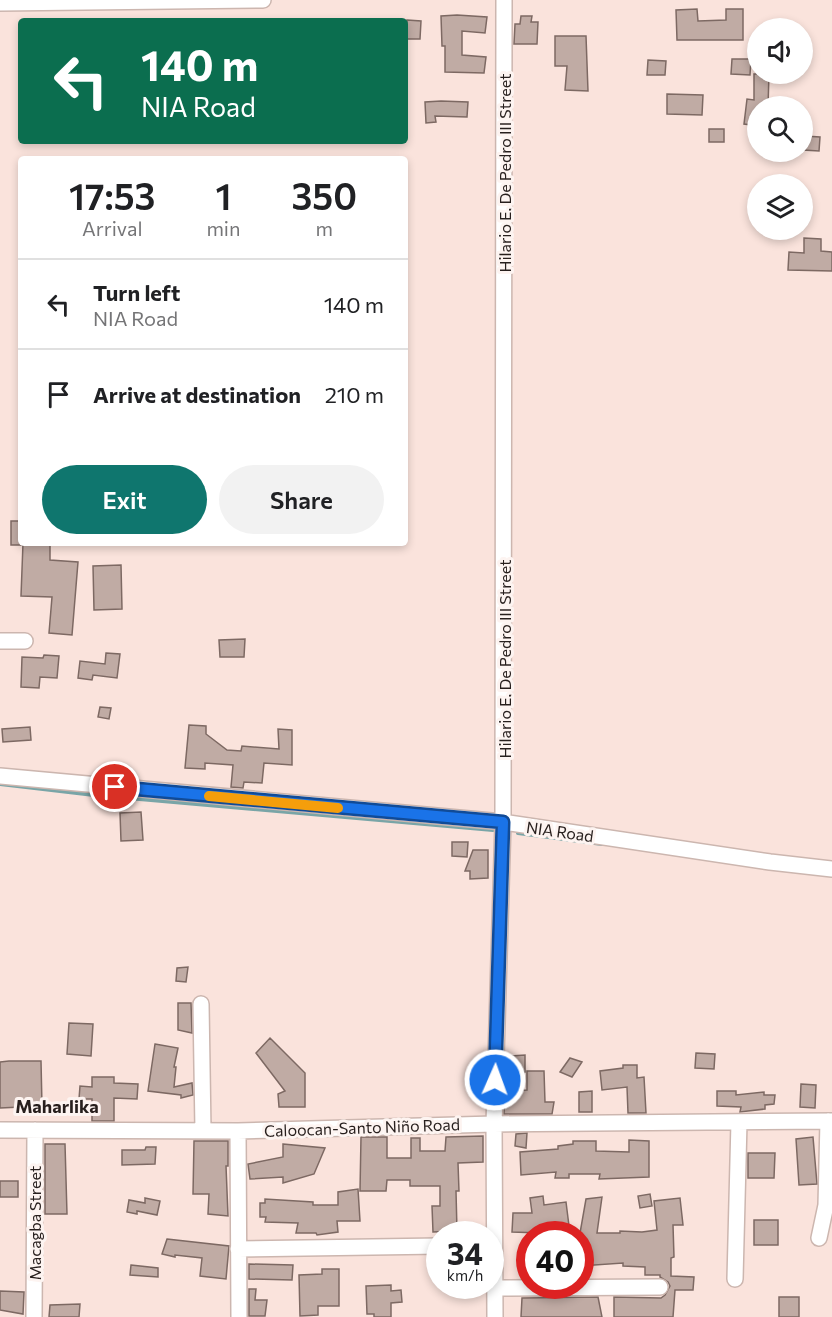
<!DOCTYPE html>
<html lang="en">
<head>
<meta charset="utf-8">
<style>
  body { margin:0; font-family:Commissioner,sans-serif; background:#f2f2f2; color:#202124; height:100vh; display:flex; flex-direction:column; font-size:22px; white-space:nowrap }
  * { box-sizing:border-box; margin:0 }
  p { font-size:20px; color:#757577 }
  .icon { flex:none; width:33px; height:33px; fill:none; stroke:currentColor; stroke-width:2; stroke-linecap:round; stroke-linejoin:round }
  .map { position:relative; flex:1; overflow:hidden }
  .drawer { position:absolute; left:18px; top:156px; width:390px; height:390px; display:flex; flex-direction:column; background:#fff; border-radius:6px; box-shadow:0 3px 9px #0003 }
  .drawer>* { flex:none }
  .banner { position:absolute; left:18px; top:18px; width:390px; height:126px; border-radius:6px; box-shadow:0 3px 9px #0003; background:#0b6e4f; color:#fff; overflow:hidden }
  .fabs { position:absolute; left:747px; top:18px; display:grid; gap:12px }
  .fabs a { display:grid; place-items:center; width:66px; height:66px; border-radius:50%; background:#fff; box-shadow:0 3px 9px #0003; font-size:30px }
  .speed { position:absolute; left:426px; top:1221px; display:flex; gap:12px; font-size:30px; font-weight:700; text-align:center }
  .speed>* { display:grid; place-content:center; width:78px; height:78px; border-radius:50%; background:#fff; box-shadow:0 3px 9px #0003; line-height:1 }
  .speed small { font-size:15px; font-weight:400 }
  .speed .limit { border:9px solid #d22; background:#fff; color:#111 }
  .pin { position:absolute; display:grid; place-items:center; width:51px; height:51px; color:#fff; margin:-26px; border:3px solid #fff; border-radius:50%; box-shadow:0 2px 6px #0007 }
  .me { position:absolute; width:66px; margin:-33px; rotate:2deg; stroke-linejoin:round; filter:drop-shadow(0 0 4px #0008) }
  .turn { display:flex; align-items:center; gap:21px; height:126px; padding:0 24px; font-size:27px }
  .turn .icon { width:78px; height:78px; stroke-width:2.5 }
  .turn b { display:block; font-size:42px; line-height:51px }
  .eta { display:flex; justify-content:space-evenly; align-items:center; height:102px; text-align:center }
  .eta b { font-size:36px; font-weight:600; line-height:42px }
  .primary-button { display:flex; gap:12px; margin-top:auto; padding:12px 24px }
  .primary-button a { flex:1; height:69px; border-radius:36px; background:#0f766e; color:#fff; font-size:24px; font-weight:600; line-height:69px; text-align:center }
  .primary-button a+a { background:#f2f2f2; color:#202124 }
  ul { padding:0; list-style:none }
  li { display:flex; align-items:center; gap:18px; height:90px; padding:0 24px; border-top:2px solid #e0e0e0 }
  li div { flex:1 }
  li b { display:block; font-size:22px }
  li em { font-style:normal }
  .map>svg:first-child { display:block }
</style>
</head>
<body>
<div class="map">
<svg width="832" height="1317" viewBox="0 0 832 1317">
  <rect width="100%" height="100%" fill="#fae3dc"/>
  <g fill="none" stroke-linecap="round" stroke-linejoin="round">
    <path stroke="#79a5a7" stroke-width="4" d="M 0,784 L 94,795 L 493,830
      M 518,833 L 602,844"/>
  </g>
  <path fill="#c0aba4" stroke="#7d6963" stroke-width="1.5" d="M 697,9 L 698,21 L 726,20 L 726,9 L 743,9 L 743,40 L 677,40 L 676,10 Z
    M 457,15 L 487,17 L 485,33 L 462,31 L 462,55 L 486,57 L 484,73 L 445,72 L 445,46 L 442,46 L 441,16 Z
    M 521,16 L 532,16 L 531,22 L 538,22 L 537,44 L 514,44 L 515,24 L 520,24 Z
    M 407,20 L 421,21 L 420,39 L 406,39 Z
    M 555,36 L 586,36 L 588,91 L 565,90 L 567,66 L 555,66 Z
    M 732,59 L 751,59 L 750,75 L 731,74 Z
    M 648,60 L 666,61 L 665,75 L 647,75 Z
    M 754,74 L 769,74 L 768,106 L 758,106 L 758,126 L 744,124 L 747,99 L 754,100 Z
    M 667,94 L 703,95 L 702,115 L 667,114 Z
    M 441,101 L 468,102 L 467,117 L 435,116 L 436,122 L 426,123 L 425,102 Z
    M 709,129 L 724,129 L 724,142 L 709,142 Z
    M 804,136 L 820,137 L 819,151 L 803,150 Z
    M 804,238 L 821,239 L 821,251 L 832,252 L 832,271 L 788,270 L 789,252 L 804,253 Z
    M 11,521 L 21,521 L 21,545 L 11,545 Z
    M 23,543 L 50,543 L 50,560 L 78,562 L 72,635 L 49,633 L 52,597 L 21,596 Z
    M 121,565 L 122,609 L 94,610 L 93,566 Z
    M 245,639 L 244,657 L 220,657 L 219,640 Z
    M 106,653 L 120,654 L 117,678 L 93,675 L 92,680 L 78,678 L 80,661 L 105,664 Z
    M 44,655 L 59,656 L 57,678 L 40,677 L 39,688 L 21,687 L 22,657 L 43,658 Z
    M 100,707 L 111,708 L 109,719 L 98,717 Z
    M 189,725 L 206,726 L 206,734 L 227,750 L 241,751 L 242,746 L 279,749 L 278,729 L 292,730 L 292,765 L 264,763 L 262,783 L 244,782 L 243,788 L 231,787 L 233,765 L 205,763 L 205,769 L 185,768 Z
    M 30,727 L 31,740 L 3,742 L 2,729 Z
    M 141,812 L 143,840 L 121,841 L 120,813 Z
    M 452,842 L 468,842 L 467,857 L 452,856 Z
    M 473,850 L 488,850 L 488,878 L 470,879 L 470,871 L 465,871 Z
    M 188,967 L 186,982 L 176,981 L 177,968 Z
    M 178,1003 L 191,1003 L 192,1033 L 178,1030 Z
    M 69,1023 L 93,1024 L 91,1056 L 67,1054 Z
    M 270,1038 L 305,1073 L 305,1107 L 279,1107 L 278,1094 L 285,1091 L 256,1053 Z
    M 155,1044 L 178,1048 L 174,1067 L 176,1067 L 174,1087 L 192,1083 L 193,1095 L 181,1098 L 181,1095 L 148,1091 Z
    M 696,1053 L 715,1054 L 714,1069 L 695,1068 Z
    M 525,1055 L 525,1072 L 512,1072 L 511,1056 Z
    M 570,1058 L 582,1062 L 572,1077 L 560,1072 Z
    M 9,1061 L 41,1061 L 42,1106 L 0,1108 L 0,1062 Z
    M 623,1065 L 637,1065 L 637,1078 L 644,1077 L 646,1113 L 628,1113 L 627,1087 L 602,1090 L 600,1071 L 623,1068 Z
    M 527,1071 L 544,1071 L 545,1102 L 554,1102 L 552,1114 L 504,1114 L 505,1091 L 527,1090 Z
    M 92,1077 L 114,1077 L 114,1083 L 138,1084 L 137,1099 L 114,1098 L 114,1121 L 92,1121 L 92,1099 L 79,1099 L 80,1086 L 92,1087 Z
    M 801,1084 L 816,1085 L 815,1108 L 800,1107 Z
    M 592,1091 L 592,1112 L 579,1112 L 579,1092 Z
    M 717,1091 L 736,1091 L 736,1095 L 764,1092 L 764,1095 L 775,1095 L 774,1104 L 765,1105 L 765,1109 L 740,1112 L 741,1107 L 717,1106 Z
    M 527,1133 L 526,1148 L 515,1146 L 516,1134 Z
    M 483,1136 L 483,1162 L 458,1163 L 459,1191 L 456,1191 L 457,1231 L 433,1232 L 432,1206 L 440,1206 L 440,1186 L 410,1186 L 410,1180 L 387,1180 L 386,1191 L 360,1191 L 361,1137 L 387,1137 L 387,1158 L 411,1158 L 411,1138 L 420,1138 L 420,1151 L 445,1151 L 446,1137 Z
    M 813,1137 L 817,1184 L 799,1185 L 796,1139 Z
    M 629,1140 L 649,1141 L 649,1177 L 599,1179 L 600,1174 L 569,1174 L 569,1178 L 555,1178 L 556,1172 L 521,1175 L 520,1152 L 558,1149 L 558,1146 L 573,1144 L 573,1141 L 596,1141 L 596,1151 L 629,1152 Z
    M 194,1141 L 228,1141 L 228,1166 L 226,1166 L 228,1216 L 208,1214 L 209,1194 L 193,1194 Z
    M 45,1144 L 65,1144 L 67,1214 L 45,1214 Z
    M 283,1144 L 325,1148 L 314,1174 L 283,1183 L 283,1177 L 250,1179 L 248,1164 L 283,1157 Z
    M 146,1147 L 156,1147 L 155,1164 L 122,1165 L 122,1150 L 145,1150 Z
    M 748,1153 L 775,1153 L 774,1178 L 748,1178 Z
    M 0,1181 L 18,1181 L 18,1197 L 0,1197 Z
    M 358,1189 L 360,1221 L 337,1221 L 338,1232 L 317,1235 L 316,1233 L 296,1233 L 298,1223 L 265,1222 L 266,1217 L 260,1217 L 260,1203 L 265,1203 L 265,1199 L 313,1202 L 313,1205 L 338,1205 L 338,1192 Z
    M 650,1194 L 652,1206 L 640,1208 L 638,1196 Z
    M 543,1196 L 544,1205 L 566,1202 L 570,1234 L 512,1232 L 513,1213 L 532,1213 L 530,1198 Z
    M 602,1197 L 597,1233 L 620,1233 L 620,1231 L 642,1232 L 657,1230 L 654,1201 L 680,1198 L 683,1225 L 673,1225 L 674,1257 L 671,1258 L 671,1276 L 694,1277 L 693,1290 L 675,1290 L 673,1317 L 614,1317 L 614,1297 L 661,1298 L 665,1295 L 670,1286 L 668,1282 L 660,1277 L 660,1275 L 645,1275 L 645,1267 L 623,1266 L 623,1263 L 580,1266 L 580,1233 L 586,1199 Z
    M 145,1198 L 160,1201 L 157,1215 L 137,1211 L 137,1214 L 127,1212 L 129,1200 L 145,1203 Z
    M 754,1220 L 778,1220 L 778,1245 L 754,1245 Z
    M 167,1239 L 229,1246 L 226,1279 L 200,1276 L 202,1258 L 175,1255 L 175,1257 L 162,1254 Z
    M 249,1264 L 293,1265 L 292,1280 L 249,1279 Z
    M 131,1265 L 158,1268 L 158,1277 L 130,1275 Z
    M 322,1269 L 339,1269 L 339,1306 L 318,1306 L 318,1315 L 300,1316 L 299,1275 L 322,1274 Z
    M 391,1285 L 391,1291 L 401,1290 L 402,1302 L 391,1303 L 391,1317 L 374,1317 L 374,1314 L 367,1314 L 366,1286 Z
    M 249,1289 L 256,1289 L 255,1300 L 267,1300 L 265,1316 L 249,1316 Z
    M 0,1291 L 24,1292 L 23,1314 L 0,1310 Z
    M 598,1297 L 602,1317 L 521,1317 L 522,1298 Z
    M 779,1297 L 799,1297 L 799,1317 L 779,1317 Z
    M 80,1304 L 79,1317 L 49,1317 L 50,1305 Z"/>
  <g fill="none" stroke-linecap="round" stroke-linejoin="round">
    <g stroke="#ccb6af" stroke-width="18">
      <path id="minor" d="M 0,3 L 263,0
        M 0,641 L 25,641
        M 0,776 L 503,822 L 770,862 L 832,869
        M 201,1004 L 203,1131
        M 0,1130 L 238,1131 L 494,1124 L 832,1121
        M 238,1131 L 239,1317
        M 819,1238 L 826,1205 L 828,1121
        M 238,1249 L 440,1246
        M 735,1279 L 739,1122
        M 495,1288 L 660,1287
        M 34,1317 L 35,1130
        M 495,1317 L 494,1124 L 503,822 L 504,0"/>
    </g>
    <use href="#minor" stroke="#fff" stroke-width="15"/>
  </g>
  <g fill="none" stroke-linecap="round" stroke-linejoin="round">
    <g stroke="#114b97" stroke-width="15">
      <path id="route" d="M 115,787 L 503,822 L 495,1080"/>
    </g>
    <use href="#route" stroke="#1a73e8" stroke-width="10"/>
    <path stroke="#f59e0b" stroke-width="10" d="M 209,796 L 338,808"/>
  </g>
  <g text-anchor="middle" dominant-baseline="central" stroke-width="6" stroke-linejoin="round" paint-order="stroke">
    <g font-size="16" fill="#271f1d" stroke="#fdf4f1">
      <text transform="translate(504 173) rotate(-90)">Hilario E. De Pedro III Street</text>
      <text transform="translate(504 659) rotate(-90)">Hilario E. De Pedro III Street</text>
      <text transform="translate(560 831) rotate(8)">NIA Road</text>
      <text transform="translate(362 1127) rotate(-2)">Caloocan-Santo Niño Road</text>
      <text transform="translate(34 1223) rotate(-90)">Macagba Street</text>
    </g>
    <g font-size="18" font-weight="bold" fill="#271f1d" stroke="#fdf4f1">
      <text x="57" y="1106">Maharlika</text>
    </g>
  </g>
</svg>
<div class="fabs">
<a><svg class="icon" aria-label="sound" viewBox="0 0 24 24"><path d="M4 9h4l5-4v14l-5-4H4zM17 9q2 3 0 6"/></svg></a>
<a><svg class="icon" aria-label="search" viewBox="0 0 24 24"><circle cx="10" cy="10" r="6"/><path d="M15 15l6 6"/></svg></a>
<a><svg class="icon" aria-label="layers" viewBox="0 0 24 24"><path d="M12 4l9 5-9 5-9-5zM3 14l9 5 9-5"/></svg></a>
</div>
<div class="speed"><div>34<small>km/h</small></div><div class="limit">40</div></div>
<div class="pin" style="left:115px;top:787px;background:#d93025"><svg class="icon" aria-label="arrive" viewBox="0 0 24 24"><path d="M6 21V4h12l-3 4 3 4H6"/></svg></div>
<svg class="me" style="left:495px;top:1080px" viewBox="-20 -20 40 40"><circle r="17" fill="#1a73e8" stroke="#fff" stroke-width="3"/><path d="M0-11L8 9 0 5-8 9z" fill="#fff"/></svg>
<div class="banner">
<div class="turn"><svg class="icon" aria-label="left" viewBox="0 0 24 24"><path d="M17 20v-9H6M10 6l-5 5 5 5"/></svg><div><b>140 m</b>NIA Road</div></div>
</div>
<section class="drawer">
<div class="eta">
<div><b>17:53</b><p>Arrival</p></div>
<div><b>1</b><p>min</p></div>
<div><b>350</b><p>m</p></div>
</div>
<ul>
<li><svg class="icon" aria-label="left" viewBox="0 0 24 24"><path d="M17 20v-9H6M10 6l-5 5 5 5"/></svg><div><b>Turn left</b><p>NIA Road</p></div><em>140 m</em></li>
<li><svg class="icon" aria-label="arrive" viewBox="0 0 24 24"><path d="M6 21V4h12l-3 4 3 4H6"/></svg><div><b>Arrive at destination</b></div><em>210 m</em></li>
</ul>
<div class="primary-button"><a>Exit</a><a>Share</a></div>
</section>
</div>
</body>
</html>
